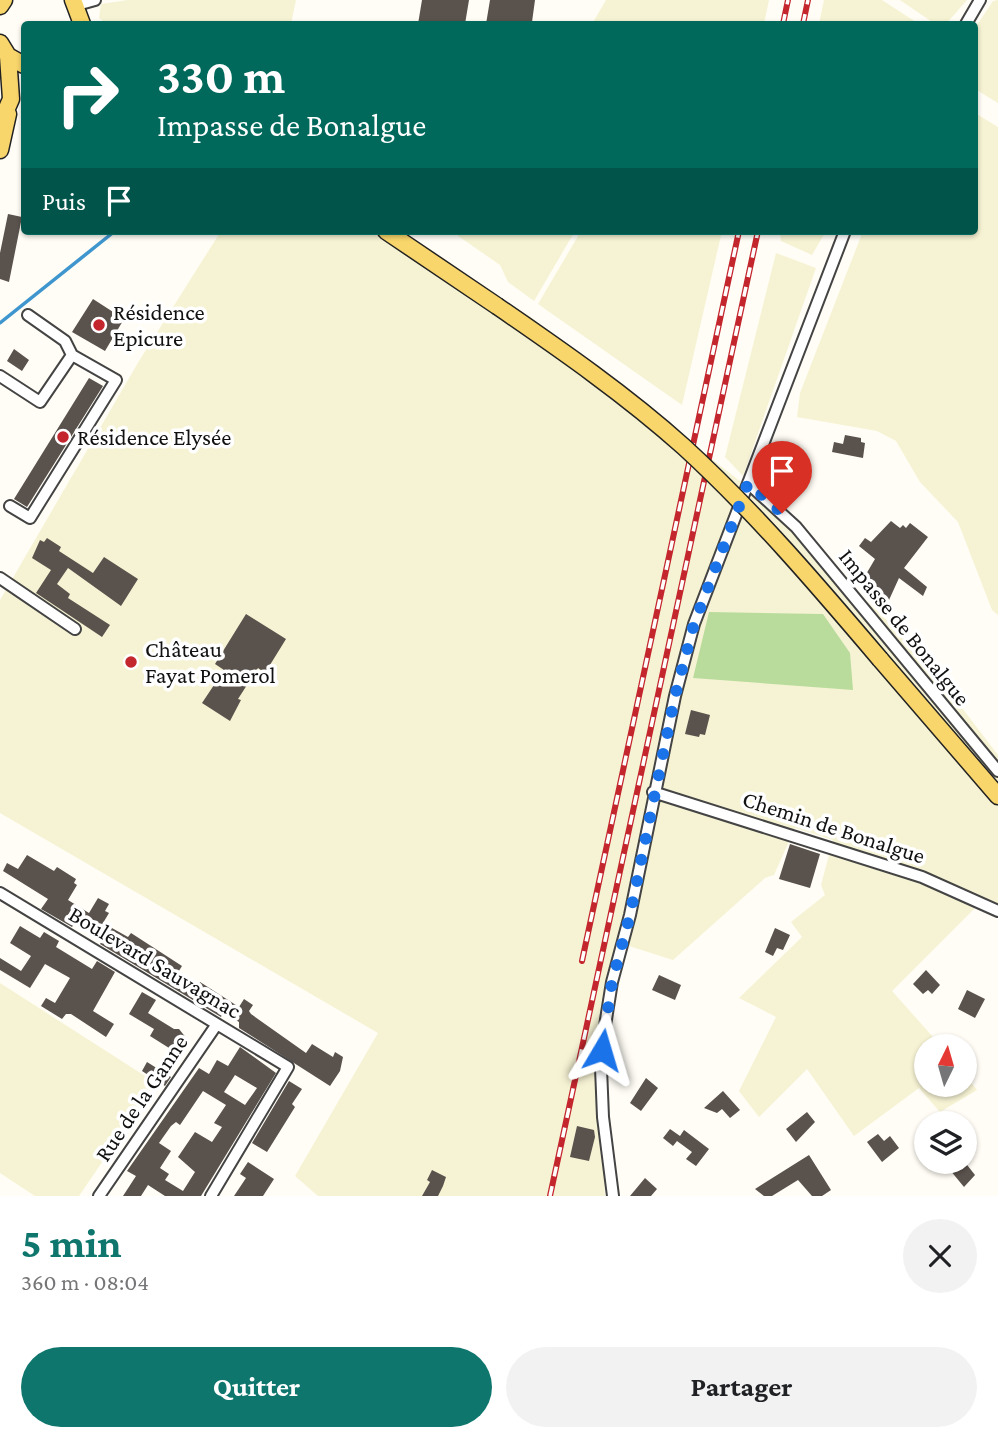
<!DOCTYPE html>
<html lang="fr">
<head>
<meta charset="utf-8">
<style>
  body { margin:0; font-family:"Crimson Pro",serif; background:#f2f2f2; color:#202124; height:100vh; display:flex; flex-direction:column; font-size:26px; white-space:nowrap }
  * { box-sizing:border-box; margin:0 }
  p { font-size:23px; color:#757577 }
  .icon { flex:none; width:38px; height:38px; fill:none; stroke:currentColor; stroke-width:2; stroke-linecap:round; stroke-linejoin:round }
  .map { position:relative; height:1196px; overflow:hidden }
  .drawer { display:flex; flex-direction:column; background:#fff; flex:1 }
  .drawer>* { flex:none }
  .top-card { position:absolute; left:21px; top:21px; width:957px; height:214px; border-radius:7px; box-shadow:0 2px 5px #0004; background:#00695c; color:#fff; overflow:hidden }
  .needle { width:46px; rotate:5deg }
  .buttons { position:absolute; left:914px; top:1034px; display:grid; gap:14px }
  .buttons a { display:grid; place-items:center; width:63px; height:63px; border-radius:50%; background:#fff; box-shadow:0 2px 5px #0004; font-size:35px }
  .pin { position:absolute; display:grid; place-items:center; width:60px; height:60px; color:#fff; margin:-72px -30px; border-radius:50% 50% 50% 0; rotate:-45deg; box-shadow:0 0 7px #0007 }
  .pin .icon { rotate:45deg }
  .me { position:absolute; width:77px; margin:-38px; rotate:7deg; stroke-linejoin:round; filter:drop-shadow(0 0 5px #0008) }
  .turn { display:flex; align-items:center; gap:24px; height:147px; padding:0 21px; font-size:32px }
  .turn .icon { width:91px; height:91px; stroke-width:2.5 }
  .turn b { display:block; font-size:49px; line-height:60px }
  .then { display:flex; align-items:center; height:66px; padding:0 21px; background:#0003; gap:14px; font-size:26px }
  .round { display:grid; place-items:center; flex:none; width:74px; height:74px; border-radius:37px; background:#f2f2f2 }
  .overview { display:flex; align-items:center; justify-content:space-between; height:119px; padding:0 21px }
  h1 { font-size:42px; font-weight:700; line-height:52px; color:#0f766e }
  .cta { display:flex; gap:14px; margin-top:auto; padding:14px 21px }
  .cta a { flex:1; height:80px; border-radius:42px; background:#0f766e; color:#fff; font-size:28px; font-weight:700; line-height:80px; text-align:center }
  .cta a+a { background:#f2f2f2; color:#202124 }
  .map>svg:first-child { display:block }
</style>
</head>
<body>
<div class="map">
<svg width="998" height="1196" viewBox="0 0 998 1196">
  <rect width="100%" height="100%" fill="#fffdf5"/>
  <path fill="#f6f3d4" d="M 128,0 L 296,0 L 291,24 L 107,24 L 99,18 L 101,4 Z
    M 606,0 L 769,0 L 764,24 L 592,24 Z
    M 824,0 L 882,0 L 919,24 L 819,24 Z
    M 900,0 L 967,0 L 946,24 L 935,24 Z
    M 998,0 L 998,103 L 975,89 L 975,28 L 993,1 Z
    M 975,113 L 998,127 L 998,615 L 992,610 L 958,522 L 920,482 L 896,441 L 877,431 L 797,417 L 800,393 L 863,231 L 975,231 Z
    M 221,231 L 382,231 L 528,315 L 745,485 L 917,649 L 998,755 L 998,913 L 978,905 L 892,991 L 941,1046 L 926,1046 L 926,1085 L 964,1085 L 964,1074 L 977,1090 L 940,1112 L 919,1088 L 854,1136 L 807,1069 L 759,1117 L 739,1091 L 776,1017 L 739,998 L 802,937 L 791,922 L 825,895 L 821,885 L 833,840 L 795,828 L 774,875 L 765,878 L 673,960 L 629,946 L 596,1033 L 605,1196 L 318,1196 L 295,1176 L 378,1033 L 0,813 L 0,600 L 139,361 Z
    M 451,231 L 575,231 L 534,301 L 508,282 L 500,265 Z
    M 581,231 L 722,231 L 682,405 L 538,304 Z
    M 780,231 L 826,231 L 812,255 L 781,241 Z
    M 776,253 L 816,268 L 743,476 L 725,457 Z
    M 0,983 L 156,1083 L 79,1196 L 35,1196 L 0,1173 Z"/>
  <path fill="#b9dc9c" d="M 709,612 L 823,614 L 850,653 L 853,690 L 693,678 Z"/>
  <g fill="none" stroke-linecap="round" stroke-linejoin="round">
    <path stroke="#3f96cf" stroke-width="3.5" d="M 0,323 L 115,231"/>
  </g>
  <path fill="#5a524d" fill-rule="evenodd" d="M 422,0 L 469,0 L 465,24 L 418,24 Z
    M 490,0 L 535,0 L 532,22 L 530,24 L 486,24 Z
    M 8,214 L 22,217 L 9,282 L 0,279 L 0,253 Z
    M 93,299 L 124,319 L 105,351 L 72,332 Z
    M 14,349 L 29,360 L 22,371 L 7,361 Z
    M 89,378 L 103,386 L 27,507 L 14,499 Z
    M 845,435 L 861,438 L 861,442 L 865,443 L 863,458 L 832,452 L 834,442 L 843,444 Z
    M 891,521 L 900,528 L 903,525 L 906,528 L 910,523 L 928,537 L 904,568 L 927,587 L 923,596 L 899,578 L 889,600 L 863,587 L 867,578 L 865,576 L 875,559 L 859,546 L 865,538 L 871,542 Z
    M 47,538 L 61,547 L 59,551 L 93,573 L 104,557 L 138,579 L 121,606 L 68,568 L 57,584 L 70,594 L 68,598 L 110,625 L 102,637 L 36,593 L 51,570 L 32,558 L 40,540 L 44,542 Z
    M 246,614 L 286,639 L 265,673 L 258,668 L 238,699 L 241,700 L 230,721 L 202,703 L 224,670 L 215,664 Z
    M 691,710 L 710,715 L 705,735 L 700,734 L 699,737 L 685,734 Z
    M 790,844 L 820,854 L 810,888 L 779,879 Z
    M 27,855 L 54,871 L 57,867 L 76,879 L 74,883 L 77,885 L 68,900 L 89,913 L 98,898 L 109,904 L 105,911 L 109,913 L 103,923 L 128,937 L 131,933 L 182,966 L 177,974 L 197,987 L 200,982 L 239,1007 L 244,999 L 253,1005 L 249,1011 L 251,1014 L 306,1053 L 312,1044 L 333,1057 L 335,1052 L 343,1057 L 340,1071 L 330,1086 L 239,1028 L 239,1022 L 223,1012 L 221,1017 L 100,944 L 104,938 L 76,921 L 72,927 L 41,909 L 48,899 L 3,871 L 7,863 L 18,869 Z
    M 20,926 L 40,938 L 44,932 L 59,941 L 56,947 L 92,969 L 97,961 L 115,972 L 93,1011 L 114,1024 L 106,1037 L 71,1014 L 66,1014 L 62,1019 L 41,1006 L 46,998 L 55,1003 L 70,978 L 45,964 L 30,988 L 0,970 L 0,958 L 21,971 L 31,956 L 10,943 Z
    M 775,928 L 790,935 L 783,950 L 777,948 L 773,956 L 765,952 Z
    M 926,970 L 940,985 L 932,994 L 928,990 L 923,994 L 913,984 Z
    M 659,975 L 681,985 L 675,1000 L 652,990 Z
    M 967,990 L 985,999 L 975,1018 L 958,1009 Z
    M 142,992 L 156,1000 L 148,1013 L 174,1029 L 179,1029 L 187,1039 L 177,1053 L 150,1036 L 154,1029 L 129,1014 Z
    M 240,1047 L 276,1073 L 201,1196 L 165,1196 L 148,1185 L 141,1196 L 123,1196 L 136,1176 L 127,1171 L 199,1068 L 209,1074 L 217,1060 L 228,1066 ZM 235,1075 L 257,1088 L 245,1105 L 224,1092 ZM 203,1091 L 226,1105 L 214,1123 L 222,1127 L 212,1142 L 195,1132 L 178,1157 L 195,1172 L 183,1191 L 165,1180 L 169,1174 L 160,1168 L 171,1151 L 159,1143 L 171,1126 L 176,1122 L 180,1125 Z
    M 147,1062 L 171,1077 L 165,1086 L 142,1071 Z
    M 646,1078 L 658,1088 L 641,1111 L 630,1103 Z
    M 289,1081 L 302,1089 L 292,1104 L 295,1107 L 267,1152 L 252,1143 Z
    M 723,1091 L 740,1110 L 730,1118 L 722,1109 L 717,1113 L 704,1108 Z
    M 807,1112 L 815,1122 L 796,1142 L 786,1129 Z
    M 577,1126 L 594,1130 L 595,1137 L 589,1161 L 570,1157 Z
    M 670,1129 L 680,1136 L 684,1130 L 709,1149 L 696,1166 L 686,1159 L 692,1152 L 677,1141 L 673,1146 L 663,1138 Z
    M 878,1134 L 884,1141 L 890,1136 L 899,1148 L 882,1162 L 867,1142 Z
    M 809,1155 L 831,1190 L 822,1196 L 812,1196 L 798,1180 L 772,1196 L 764,1196 L 755,1189 Z
    M 964,1161 L 975,1175 L 964,1187 L 950,1170 Z
    M 248,1162 L 274,1179 L 263,1196 L 234,1196 L 246,1178 L 240,1174 Z
    M 432,1170 L 446,1177 L 443,1186 L 438,1196 L 422,1196 L 430,1182 L 427,1180 Z
    M 645,1178 L 657,1189 L 651,1196 L 630,1196 Z"/>
  <g fill="none" stroke-linecap="round" stroke-linejoin="round">
    <g stroke="#444" stroke-width="14">
      <path id="minor" d="M 77,5 L 95,0
        M 966,24 L 980,0
        M 0,376 L 40,402 L 72,355 L 65,341 L 28,315
        M 748,483 L 796,527 L 998,771
        M 10,506 L 30,518 L 116,380 L 72,355
        M 0,578 L 75,629
        M 653,792 L 922,877 L 998,911
        M 0,893 L 288,1067 L 211,1196
        M 99,1196 L 217,1024
        M 613,1196 L 603,1117 L 601,1068 L 604,1032 L 612,982 L 630,915 L 675,696 L 694,624 L 845,231"/>
    </g>
    <g stroke="#222" stroke-width="19">
      <path id="primary" d="M 73,0 L 82,24
        M 0,6 L 4,0
        M 0,43 L 8,56 L 24,65
        M 0,124 L 11,99 L 8,56
        M 0,150 L 8,114
        M 386,231 L 497,306
        M 880,659 L 998,796"/>
    </g>
    <use href="#minor" stroke="#fff" stroke-width="10"/>
    <use href="#primary" stroke="#f9d66b" stroke-width="16"/>
    <g stroke="#c4262e" stroke-width="6">
      <path id="rail" d="M 783,24 L 788,0
        M 803,24 L 808,0
        M 582,961 L 739,231
        M 550,1196 L 758,231"/>
    </g>
    <use href="#rail" stroke="#fff" stroke-width="3.5" stroke-dasharray="10" stroke-linecap="butt"/>
    <g stroke="#222" stroke-width="19" stroke-linecap="butt">
      <path id="primary-bridge" d="M 497,306 C 561,350 626,395 684,447 C 755,512 818,586 880,659"/>
    </g>
    <use href="#primary-bridge" stroke="#f9d66b" stroke-width="16"/>
  </g>
  <g fill="none" stroke-linecap="round" stroke-linejoin="round">
    <path stroke="#1a73e8" stroke-width="12" stroke-dasharray="0 21.6" d="M 602,1050 L 612,982 L 630,915 L 675,696 L 694,624 L 748,483 L 782,513"/>
  </g>
  <g fill="#c4262e" stroke="#fff" stroke-width="2.5">
    <circle cx="99" cy="325" r="7"/>
    <circle cx="63" cy="437" r="7"/>
    <circle cx="131" cy="662" r="7"/>
  </g>
  <g text-anchor="middle" dominant-baseline="central" stroke-width="7" stroke-linejoin="round" paint-order="stroke">
    <g font-size="23" fill="#111" stroke="#fff" text-anchor="start">
      <text x="113" y="312">Résidence<tspan x="113" dy="26">Epicure</tspan></text>
      <text x="77" y="437">Résidence Elysée</text>
      <text x="145" y="649">Château<tspan x="145" dy="26">Fayat Pomerol</tspan></text>
    </g>
    <g font-size="23" fill="#111" stroke="#fff">
      <text transform="translate(905 627) rotate(51)">Impasse de Bonalgue</text>
      <text transform="translate(834 827) rotate(18)">Chemin de Bonalgue</text>
      <text transform="translate(155 962) rotate(31)">Boulevard Sauvagnac</text>
      <text transform="translate(141 1098) rotate(-56)">Rue de la Ganne</text>
    </g>
  </g>
</svg>
<div class="buttons">
<a><svg class="needle" viewBox="-14 -14 28 28"><path d="M0-13l5 13h-10z" fill="#e53935"/><path d="M0 13l5-13h-10z" fill="#757577"/></svg></a>
<a><svg class="icon" aria-label="layers" viewBox="0 0 24 24"><path d="M12 4l9 5-9 5-9-5zM3 14l9 5 9-5"/></svg></a>
</div>
<div class="pin" style="left:782px;top:513px;background:#d93025"><svg class="icon" aria-label="arrive" viewBox="0 0 24 24"><path d="M6 21V4h12l-3 4 3 4H6"/></svg></div>
<svg class="me" style="left:602px;top:1050px" viewBox="-20 -20 40 40"><path d="M0-17L14 15 0 8-14 15z" fill="#1a73e8" stroke="#fff" stroke-width="4"/></svg>
<div class="top-card">
<div class="turn"><svg class="icon" aria-label="right" viewBox="0 0 24 24"><path d="M7 20v-9h11M14 6l5 5-5 5"/></svg><div><b>330 m</b>Impasse de Bonalgue</div></div>
<div class="then">Puis<svg class="icon" aria-label="arrive" viewBox="0 0 24 24"><path d="M6 21V4h12l-3 4 3 4H6"/></svg></div>
</div>
</div>
<section class="drawer">
<div class="overview"><div><h1>5 min</h1><p>360 m · 08:04</p></div><a class="round"><svg class="icon" aria-label="close" viewBox="0 0 24 24"><path d="M6 6l12 12M18 6L6 18"/></svg></a></div>
<div class="cta"><a>Quitter</a><a>Partager</a></div>
</section>
</body>
</html>
